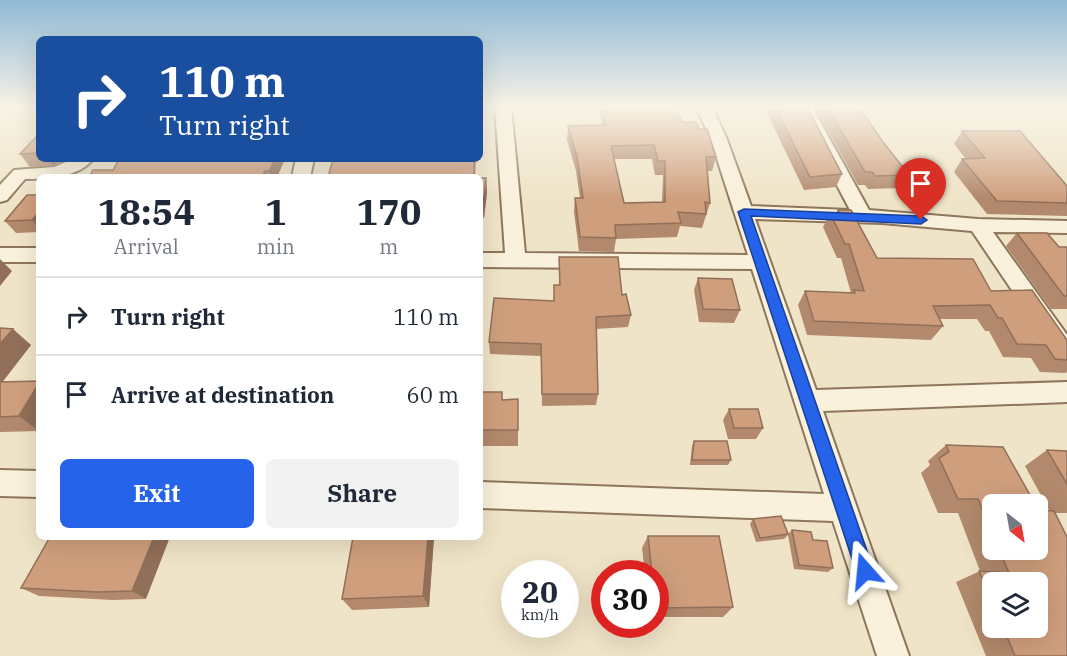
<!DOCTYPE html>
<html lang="en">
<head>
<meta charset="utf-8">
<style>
  body { margin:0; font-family:"IBM Plex Serif",serif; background:#f2f2f3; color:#1f2937; height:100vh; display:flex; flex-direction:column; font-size:22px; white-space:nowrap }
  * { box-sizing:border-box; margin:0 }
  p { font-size:20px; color:#747a83 }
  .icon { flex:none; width:33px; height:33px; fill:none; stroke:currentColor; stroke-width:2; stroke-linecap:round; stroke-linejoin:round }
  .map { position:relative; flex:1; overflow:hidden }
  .drawer { position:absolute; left:36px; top:174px; width:447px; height:366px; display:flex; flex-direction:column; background:#fff; border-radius:9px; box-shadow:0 6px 24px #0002 }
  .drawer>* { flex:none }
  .guide { position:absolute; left:36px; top:36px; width:447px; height:126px; border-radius:9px; box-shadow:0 6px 24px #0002; background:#1a4fa0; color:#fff; overflow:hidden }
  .needle { width:39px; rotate:149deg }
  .controls { position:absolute; left:982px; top:494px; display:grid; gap:12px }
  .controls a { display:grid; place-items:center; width:66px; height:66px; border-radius:9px; background:#fff; box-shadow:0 6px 24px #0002; font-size:30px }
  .speed { position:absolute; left:501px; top:560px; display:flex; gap:12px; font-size:30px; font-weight:700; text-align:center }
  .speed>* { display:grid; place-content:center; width:78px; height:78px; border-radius:50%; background:#fff; box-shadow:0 6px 24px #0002; line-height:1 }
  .speed small { font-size:15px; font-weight:400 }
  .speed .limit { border:9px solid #d22; background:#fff; color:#111 }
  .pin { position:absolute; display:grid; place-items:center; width:51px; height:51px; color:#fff; margin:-62px -26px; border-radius:50% 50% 50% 0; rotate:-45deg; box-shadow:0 0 6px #0007 }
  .pin .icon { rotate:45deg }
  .me { position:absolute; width:66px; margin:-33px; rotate:342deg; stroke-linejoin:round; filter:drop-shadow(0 0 4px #0008) }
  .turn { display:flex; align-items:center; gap:21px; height:126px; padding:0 24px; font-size:27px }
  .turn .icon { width:78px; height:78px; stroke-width:2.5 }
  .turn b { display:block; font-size:42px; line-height:51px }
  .eta { display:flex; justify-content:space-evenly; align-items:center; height:102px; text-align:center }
  .eta b { font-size:36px; font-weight:800; line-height:42px }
  .cta { display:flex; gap:12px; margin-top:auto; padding:12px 24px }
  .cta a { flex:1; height:69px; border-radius:9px; background:#2563eb; color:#fff; font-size:24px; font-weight:800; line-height:69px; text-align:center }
  .cta a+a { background:#f2f2f3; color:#1f2937 }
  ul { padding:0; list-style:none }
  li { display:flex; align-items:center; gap:18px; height:78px; padding:0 24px; border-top:2px solid #e0e1e3 }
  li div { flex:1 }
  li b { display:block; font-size:22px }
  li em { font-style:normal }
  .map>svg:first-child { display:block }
</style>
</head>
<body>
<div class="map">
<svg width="1067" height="656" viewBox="0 0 1067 656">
  <rect width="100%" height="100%" fill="#f0e4c8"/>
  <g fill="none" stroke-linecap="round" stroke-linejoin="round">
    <g stroke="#8d765c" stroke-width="4">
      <path id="street" d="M 495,107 L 511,107 L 525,253 L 748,255 L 710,137 L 696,107 L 712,107 L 726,137 L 751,206 L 850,210 L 796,107 L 812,107 L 869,210 L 978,219 L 1067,221 L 1067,233 L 993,232 L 1067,335 L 1067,362 L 1059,360 L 972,231 L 882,223 L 755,219 L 816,390 L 1067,382 L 1067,402 L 823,411 L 909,656 L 877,656 L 833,521 L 480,508 L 480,482 L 824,494 L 752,269 L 480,267 L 480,253 L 505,253 Z
        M 73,159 L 93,159 C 79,178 44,179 25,179 L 7,200 L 0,202 L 0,185 L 14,170 L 54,167 Z
        M 296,159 L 314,159 L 310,177 L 292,177 Z
        M 0,248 L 39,248 L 39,262 L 0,262 Z
        M 0,470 L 39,471 L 39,497 L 0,496 Z"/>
    </g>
    <use href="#street" fill="#faf1dc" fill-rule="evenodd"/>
  </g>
  <path fill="#b2896c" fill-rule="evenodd" d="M 599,107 L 674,107 L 682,122 L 699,129 L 716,157 L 712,171 L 708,171 L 710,203 L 702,228 L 680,226 L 677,237 L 616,239 L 614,252 L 579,251 L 574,212 L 575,198 L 580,198 L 576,171 L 567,140 L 568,126 L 602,125 ZM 614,159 L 652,159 L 655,175 L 663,175 L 662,202 L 624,203 Z
    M 764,107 L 807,107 L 842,174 L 836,187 L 804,190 Z
    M 815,107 L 859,107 L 883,142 L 909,175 L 902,188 L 868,189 L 865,185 L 858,185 Z
    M 480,115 L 482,136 L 480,136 Z
    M 962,131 L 1067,186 L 1067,216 L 987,214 L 954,172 L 962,159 L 966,159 L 954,144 Z
    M 39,134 L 39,159 L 66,159 L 65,160 L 53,165 L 30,167 L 20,154 Z
    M 119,159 L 285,159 L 277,177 L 89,177 L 113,170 Z
    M 480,178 L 486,178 L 487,192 L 484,218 L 480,218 Z
    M 39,195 L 39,232 L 16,233 L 5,221 Z
    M 838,210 L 877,258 L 991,291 L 1067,340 L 1067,372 L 1065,373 L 1040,372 L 1031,358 L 1003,357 L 989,331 L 985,331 L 977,319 L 939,319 L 943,326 L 931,340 L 807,335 L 798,305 L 805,291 L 851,293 L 841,258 L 837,258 L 823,227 L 830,213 L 836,213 Z
    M 1017,233 L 1059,247 L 1067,247 L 1067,309 L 1051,309 L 1006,246 Z
    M 559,257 L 622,295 L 631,315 L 628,327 L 596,329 L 598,394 L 596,405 L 542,406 L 541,356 L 490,354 L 489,342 L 553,301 L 559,285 Z
    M 698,278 L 740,310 L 734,323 L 699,322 L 694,290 Z
    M 0,328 L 31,345 L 3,381 L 39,431 L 0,432 Z
    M 480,392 L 503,400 L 518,416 L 518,446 L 481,446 L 480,465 Z
    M 729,409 L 763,428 L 756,439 L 728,439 L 723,420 Z
    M 694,441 L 731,460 L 728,465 L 690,465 L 692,446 Z
    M 946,445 L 993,504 L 993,549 L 1038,549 L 1049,510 L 1025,466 L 1047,450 L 1067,451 L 1067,513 L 1055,513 L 1067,656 L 986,656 L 956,582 L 980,571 L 958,513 L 938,513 L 921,473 L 930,465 L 928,461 ZM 993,582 L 1038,627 L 993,627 Z
    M 753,519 L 788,534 L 792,530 L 813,540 L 833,568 L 828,572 L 794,569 L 788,535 L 784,539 L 756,542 L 750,524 Z
    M 648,536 L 733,607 L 723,617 L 656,617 L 656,573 L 645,573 L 642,548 Z
    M 50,537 L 146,599 L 112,600 L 39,596 L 21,588 Z
    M 353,537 L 434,537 L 429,607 L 352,610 L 342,599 Z"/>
  <path fill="#916f58" d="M 49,159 L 66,159 L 53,165 Z
    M 275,159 L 285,159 L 277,177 L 272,177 L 269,171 Z
    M 474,159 L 476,159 L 475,177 L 474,177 Z
    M 265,171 L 267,177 L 262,177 Z
    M 486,178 L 487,192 L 484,218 L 483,205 Z
    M 37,214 L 39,215 L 39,229 L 32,220 Z
    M 0,259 L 12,271 L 0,286 Z
    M 13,329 L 31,345 L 0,385 L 0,344 Z
    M 39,383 L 39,431 L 19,416 Z
    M 480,437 L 481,446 L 480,465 Z
    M 154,537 L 170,537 L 146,599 L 132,591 Z
    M 428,537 L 434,537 L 429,607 L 423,596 Z"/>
  <path fill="#cf9f7d" stroke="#916f58" stroke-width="1.5" fill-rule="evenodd" d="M 603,107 L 674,107 L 682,122 L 696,122 L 699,129 L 707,129 L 716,157 L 706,157 L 710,203 L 705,202 L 706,214 L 678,212 L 681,223 L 615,225 L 616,238 L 580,237 L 575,198 L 583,198 L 577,157 L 568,126 L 606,125 ZM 654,145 L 658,161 L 665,161 L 665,202 L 624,203 L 611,146 Z
    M 775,107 L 807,107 L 842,174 L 810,177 Z
    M 827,107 L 859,107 L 883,142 L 909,175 L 875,176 L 872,172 L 865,172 Z
    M 962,131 L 1020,131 L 1067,186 L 1067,203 L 997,201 L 962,159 L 985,158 Z
    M 39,134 L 39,153 L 20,154 Z
    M 119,159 L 275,159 L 269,171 L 265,171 L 262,177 L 89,177 L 93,170 L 113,170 Z
    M 333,159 L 474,159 L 474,177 L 328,177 Z
    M 480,178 L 486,178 L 483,205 L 480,205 Z
    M 27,195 L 39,195 L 39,214 L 37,214 L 32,220 L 5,221 Z
    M 838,210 L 851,210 L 877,258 L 973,259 L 991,291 L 1032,290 L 1067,340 L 1067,360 L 1055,359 L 1046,345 L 1017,344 L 1002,318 L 998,318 L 990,305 L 933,306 L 943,326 L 814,321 L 805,291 L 855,293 L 854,290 L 864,291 L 849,244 L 845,244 L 830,213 L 839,213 Z
    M 1017,233 L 1047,233 L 1059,247 L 1067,247 L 1067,296 L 1064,296 Z
    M 559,257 L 618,257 L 622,295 L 626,294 L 631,315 L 596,317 L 598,394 L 542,394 L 541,344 L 489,342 L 494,298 L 554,301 L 554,285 L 560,285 Z
    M 698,278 L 732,279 L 740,310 L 703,309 Z
    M 0,328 L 13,329 L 0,344 Z
    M 39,381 L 39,383 L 19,416 L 0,417 L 0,382 Z
    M 480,392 L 502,392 L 502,400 L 518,399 L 518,430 L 480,430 Z
    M 729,409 L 758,409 L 763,428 L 734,428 Z
    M 694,441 L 727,441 L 731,460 L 692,460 Z
    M 946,445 L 1003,447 L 1035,504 L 993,504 L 993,534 L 978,499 L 958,499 L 939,458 L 949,452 Z
    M 1047,450 L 1067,451 L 1067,484 Z
    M 1038,510 L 1054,511 L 1067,537 L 1067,656 L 1015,656 L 1003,627 L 1038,627 L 1038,582 L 993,582 L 993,604 L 979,571 L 1009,573 L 999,549 L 1038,549 Z
    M 781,516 L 788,534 L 760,538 L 753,519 Z
    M 792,530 L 811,532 L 813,540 L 827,541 L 833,568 L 799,565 Z
    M 648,536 L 719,536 L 733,607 L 656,608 L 656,573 L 652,573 Z
    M 50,537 L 154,537 L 132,591 L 97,592 L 21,588 Z
    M 353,537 L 428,537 L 423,596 L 342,599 Z"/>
  <linearGradient id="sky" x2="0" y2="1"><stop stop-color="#8fbad6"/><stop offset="0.54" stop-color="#f8f3e6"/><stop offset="1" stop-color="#f8f3e6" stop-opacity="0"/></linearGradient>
  <rect width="1067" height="199" fill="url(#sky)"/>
  <path fill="#2563eb" stroke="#184099" stroke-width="1.5" d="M 744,209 L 921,216 L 927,220 L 921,224 L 751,216 L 874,571 L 872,578 L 865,580 L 859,578 L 856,571 L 738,212 Z"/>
</svg>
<div class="controls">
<a><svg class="needle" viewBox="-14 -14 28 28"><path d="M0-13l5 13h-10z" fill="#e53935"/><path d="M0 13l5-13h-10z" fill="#747a83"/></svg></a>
<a><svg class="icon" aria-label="layers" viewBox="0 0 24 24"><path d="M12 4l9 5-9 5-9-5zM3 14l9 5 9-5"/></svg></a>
</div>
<div class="speed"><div>20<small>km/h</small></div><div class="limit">30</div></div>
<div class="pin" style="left:921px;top:220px;background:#d93025"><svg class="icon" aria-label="arrive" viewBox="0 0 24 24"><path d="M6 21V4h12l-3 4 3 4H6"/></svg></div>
<svg class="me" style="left:865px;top:571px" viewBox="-20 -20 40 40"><path d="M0-17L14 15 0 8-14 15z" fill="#2563eb" stroke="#fff" stroke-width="4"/></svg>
<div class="guide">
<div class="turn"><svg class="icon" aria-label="right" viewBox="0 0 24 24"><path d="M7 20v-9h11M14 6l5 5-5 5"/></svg><div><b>110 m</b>Turn right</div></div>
</div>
<section class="drawer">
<div class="eta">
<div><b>18:54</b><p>Arrival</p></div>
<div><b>1</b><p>min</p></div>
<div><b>170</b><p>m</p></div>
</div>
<ul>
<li><svg class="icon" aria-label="right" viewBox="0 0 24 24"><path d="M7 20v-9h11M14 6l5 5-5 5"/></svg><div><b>Turn right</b></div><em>110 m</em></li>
<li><svg class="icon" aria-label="arrive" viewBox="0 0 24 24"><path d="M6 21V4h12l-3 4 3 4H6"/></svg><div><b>Arrive at destination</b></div><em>60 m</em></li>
</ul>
<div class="cta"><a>Exit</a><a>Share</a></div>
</section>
</div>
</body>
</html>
